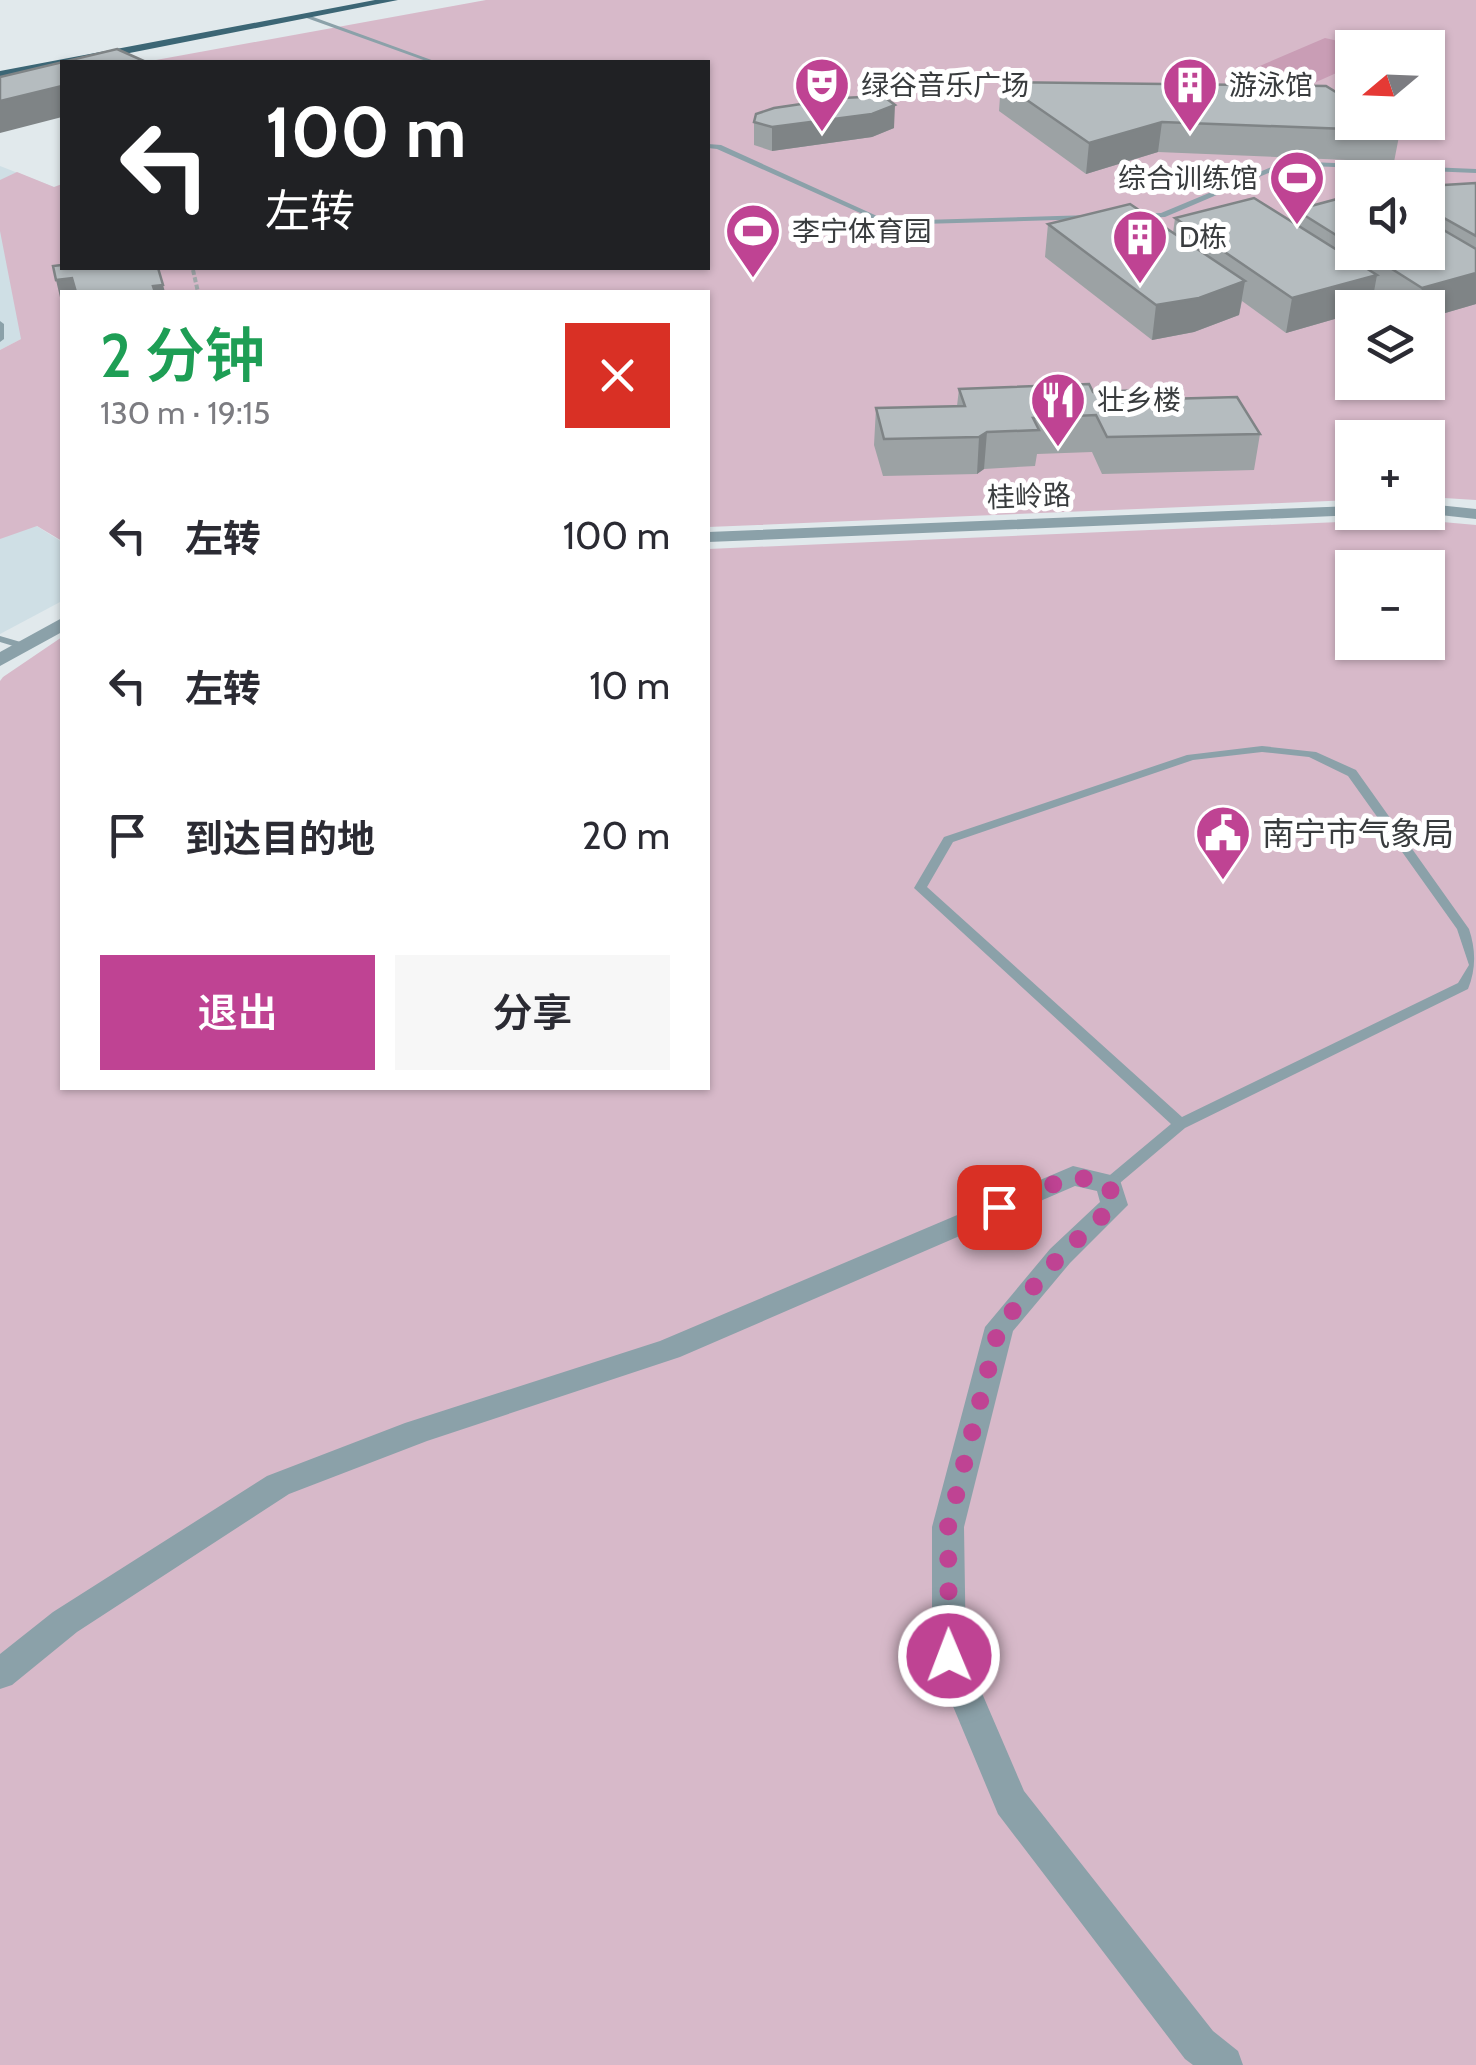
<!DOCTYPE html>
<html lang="zh">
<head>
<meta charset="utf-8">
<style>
  body { margin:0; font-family:Cabin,"Noto Sans SC",sans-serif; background:#f7f7f7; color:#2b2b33; height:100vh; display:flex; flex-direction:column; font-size:38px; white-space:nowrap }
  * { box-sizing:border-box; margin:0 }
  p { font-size:32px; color:#7c7c81 }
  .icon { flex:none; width:55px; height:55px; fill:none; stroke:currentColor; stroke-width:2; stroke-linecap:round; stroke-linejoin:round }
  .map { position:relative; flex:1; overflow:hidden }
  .details { position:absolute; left:60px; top:290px; width:650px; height:800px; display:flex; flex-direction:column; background:#fff; border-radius:0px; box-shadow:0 2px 8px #0004 }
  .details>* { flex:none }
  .hud { position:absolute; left:60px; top:60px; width:650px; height:210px; border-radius:0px; box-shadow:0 2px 8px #0004; background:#202124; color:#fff; overflow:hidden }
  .needle { width:65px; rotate:251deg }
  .fabs { position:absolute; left:1335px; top:30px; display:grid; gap:20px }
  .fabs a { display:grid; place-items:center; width:110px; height:110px; border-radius:0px; background:#fff; box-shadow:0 2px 8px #0004; font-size:50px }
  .pin { position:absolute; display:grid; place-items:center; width:85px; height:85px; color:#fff; margin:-42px; border-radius:20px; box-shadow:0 5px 15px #0006 }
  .me { position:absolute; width:110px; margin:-55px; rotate:359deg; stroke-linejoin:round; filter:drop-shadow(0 0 8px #0008) }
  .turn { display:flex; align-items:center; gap:35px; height:210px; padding:0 40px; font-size:45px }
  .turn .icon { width:130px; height:130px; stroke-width:2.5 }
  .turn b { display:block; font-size:70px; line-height:85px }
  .round { display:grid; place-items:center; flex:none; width:105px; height:105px; border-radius:0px; background:#f7f7f7 }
  .head { display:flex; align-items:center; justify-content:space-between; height:170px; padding:0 40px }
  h1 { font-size:60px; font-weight:600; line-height:75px; color:#1e9e55 }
  .action { display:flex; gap:20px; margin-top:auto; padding:20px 40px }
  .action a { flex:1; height:115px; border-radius:0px; background:#bf4393; color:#fff; font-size:40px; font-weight:600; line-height:115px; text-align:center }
  .action a+a { background:#f7f7f7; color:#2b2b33 }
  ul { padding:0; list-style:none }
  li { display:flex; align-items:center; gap:30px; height:150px; padding:0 40px }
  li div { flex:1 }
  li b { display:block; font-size:38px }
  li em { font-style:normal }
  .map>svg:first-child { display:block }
</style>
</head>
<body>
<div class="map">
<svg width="1476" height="2065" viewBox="0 0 1476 2065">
  <rect width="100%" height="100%" fill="#e1e9ec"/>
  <path fill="#cfdfe5" d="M 0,166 L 54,187 L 21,339 L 0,350 Z
    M 0,503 L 62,542 L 62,601 L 0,634 Z"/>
  <path fill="#d7b9c9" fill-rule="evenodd" d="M 486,0 L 1476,0 L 1476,500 L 1428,497 L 1428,438 L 1352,438 L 1352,500 L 708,527 L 708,292 L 62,292 L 62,541 L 37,526 L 0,539 L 0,350 L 21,339 L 0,231 L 0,180 L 17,172 L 54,187 L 62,184 L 62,268 L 708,268 L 708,62 L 145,62 ZM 1352,48 L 1428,48 L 1428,122 L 1352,122 ZM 1352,178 L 1428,178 L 1428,252 L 1352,252 ZM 1352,308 L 1428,308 L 1428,382 L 1352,382 Z
    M 1409,519 L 1476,525 L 1476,2065 L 0,2065 L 0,681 L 3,677 L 62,637 L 62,1088 L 708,1088 L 708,549 ZM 1352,568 L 1428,568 L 1428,642 L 1352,642 Z"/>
  <path fill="#c99db5" d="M 1325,38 L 1365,47 L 1352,48 L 1352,66 L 1314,83 L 1255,68 Z"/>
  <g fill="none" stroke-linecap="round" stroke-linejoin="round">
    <path stroke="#a1a8aa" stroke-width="4" stroke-dasharray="5 2.5" stroke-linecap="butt" d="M 193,270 L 198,292"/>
    <path fill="#8ba1a9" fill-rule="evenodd" d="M 301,14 L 305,14 L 437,62 L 429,62 L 301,16 Z
      M 708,144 L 721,145 L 888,221 L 1091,215 L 1095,217 L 1091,219 L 887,225 L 717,149 L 708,148 Z
      M 1286,161 L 1476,169 L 1476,173 L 1287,165 L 1165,217 L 1132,218 L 1128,216 L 1132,214 L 1161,213 Z
      M 0,321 L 4,324 L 4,339 L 0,342 Z
      M 0,636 L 24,643 L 25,645 L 20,648 L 0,642 Z
      M 1262,746 L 1316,752 L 1356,770 L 1469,929 C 1476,950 1476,969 1468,989 L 1185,1128 L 1114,1188 L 1104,1188 L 1102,1184 L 1104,1180 L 1171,1124 L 914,888 L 944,837 L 1187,755 ZM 1262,752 L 1309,757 L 1348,776 L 1457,929 L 1469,965 L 1458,983 L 1182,1117 L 927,887 L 953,842 L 1193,760 Z"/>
    <path fill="#8ba1a9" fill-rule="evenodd" d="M 1428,504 L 1476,509 L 1476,519 L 1422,513 L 1428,512 Z
      M 1352,506 L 1352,512 L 1358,515 L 708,542 L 708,532 Z
      M 62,618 L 62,632 L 0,666 L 0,652 Z
      M 1073,1166 L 1119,1177 L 1128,1205 L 1070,1263 L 1013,1331 L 964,1527 L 966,1656 L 1024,1791 L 1213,2031 L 1238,2051 L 1243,2065 L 1193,2065 L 1185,2059 L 998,1814 L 932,1656 L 932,1527 L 985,1327 L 1050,1249 L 1100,1202 L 1097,1191 L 1075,1186 L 680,1357 L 427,1441 L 289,1494 L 77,1632 L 12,1685 L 0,1689 L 0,1654 L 53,1612 L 267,1476 L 405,1423 L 660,1341 Z"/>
    <path fill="#3c6675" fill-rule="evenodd" d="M 375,0 L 398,0 L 84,62 L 62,62 L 62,67 L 0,79 L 0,71 Z"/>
  </g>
  <path fill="#9ca2a4" d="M 1001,82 L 1400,131 L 1394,162 L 1158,152 L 1086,174 L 999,111 Z
    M 754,122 L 894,128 L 872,137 L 772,151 L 754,145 Z
    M 1476,183 L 1476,304 L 1428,318 L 1428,308 L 1392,308 L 1373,295 L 1352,308 L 1352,314 L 1286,333 L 1242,301 L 1239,315 L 1194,332 L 1152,340 L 1045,257 L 1048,224 L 1173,233 L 1175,218 L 1294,223 L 1296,210 L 1352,195 L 1352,252 L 1428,252 L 1428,186 Z
    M 959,389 L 1093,392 L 1152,407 L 1165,407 L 1166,399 L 1260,434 L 1254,470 L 1102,474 L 1092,452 L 1037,454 L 1035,466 L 984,469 L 977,474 L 883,476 L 874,445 L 876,408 L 957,406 Z"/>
  <path fill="#7f8486" d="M 62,86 L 62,117 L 0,133 L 0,101 Z
    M 895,105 L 894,128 L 872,137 L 772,151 L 772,127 Z
    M 1162,122 L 1158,152 L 1086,174 L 1089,143 Z
    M 1476,273 L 1476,304 L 1428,318 L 1428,308 L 1418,308 L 1422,288 Z
    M 1377,275 L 1371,308 L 1352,308 L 1352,314 L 1286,333 L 1292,298 Z
    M 72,278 L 75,292 L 62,292 L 62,306 L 56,280 Z
    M 1245,281 L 1239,315 L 1194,332 L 1152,340 L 1156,305 Z
    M 163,285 L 165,292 L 154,292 L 153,286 Z
    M 987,432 L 984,469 L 977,474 L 979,437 Z"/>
  <path fill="#b5bcbf" stroke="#7f8486" stroke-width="2.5" d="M 117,49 L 146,62 L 62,62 L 62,86 L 0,101 L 0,77 Z
    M 1001,82 L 1326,86 L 1352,102 L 1352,122 L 1386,122 L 1400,131 L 1162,122 L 1089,143 Z
    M 883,96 L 895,105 L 872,114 L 772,127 L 754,122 L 756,114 L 774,108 L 842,98 Z
    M 1476,183 L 1476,236 L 1428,209 L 1428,186 Z
    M 1352,195 L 1352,245 L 1296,210 Z
    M 1254,198 L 1377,275 L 1292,298 L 1175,218 Z
    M 1130,204 L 1245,281 L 1199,298 L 1156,305 L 1048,224 Z
    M 1428,221 L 1476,249 L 1476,273 L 1422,288 L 1365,252 L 1428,252 Z
    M 62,265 L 62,268 L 158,268 L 163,285 L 153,286 L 155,292 L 76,292 L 72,278 L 56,280 L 53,266 Z
    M 1089,384 L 1093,392 L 1142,390 L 1152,407 L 1170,407 L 1166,399 L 1237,397 L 1260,434 L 1107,437 L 1096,415 L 1033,418 L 1039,430 L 987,432 L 979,437 L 884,439 L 876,408 L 965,406 L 959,389 Z"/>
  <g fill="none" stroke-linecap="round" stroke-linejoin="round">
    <path stroke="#bf4393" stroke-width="18" stroke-dasharray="0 32.4" d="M 949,1656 L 948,1527 L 999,1327 L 1060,1256 L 1114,1205 L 1109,1184 L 1073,1176 L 999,1207"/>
  </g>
  <defs>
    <g id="theatre-pin" transform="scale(2.875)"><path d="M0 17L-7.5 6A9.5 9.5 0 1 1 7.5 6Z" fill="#bf4393" stroke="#fff"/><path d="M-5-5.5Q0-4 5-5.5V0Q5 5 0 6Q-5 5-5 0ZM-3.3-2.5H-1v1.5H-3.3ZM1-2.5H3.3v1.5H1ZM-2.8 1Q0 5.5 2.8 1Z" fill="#fff"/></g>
    <g id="building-pin" transform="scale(2.875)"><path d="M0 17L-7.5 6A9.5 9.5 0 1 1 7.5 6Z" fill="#bf4393" stroke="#fff"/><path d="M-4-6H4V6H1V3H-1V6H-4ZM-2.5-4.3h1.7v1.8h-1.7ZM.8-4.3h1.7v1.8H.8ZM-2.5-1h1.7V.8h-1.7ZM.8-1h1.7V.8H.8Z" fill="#fff"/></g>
    <g id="stadium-pin" transform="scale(2.875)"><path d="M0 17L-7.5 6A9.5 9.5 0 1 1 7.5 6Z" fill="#bf4393" stroke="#fff"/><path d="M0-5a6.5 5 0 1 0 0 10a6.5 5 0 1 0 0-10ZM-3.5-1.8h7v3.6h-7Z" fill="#fff"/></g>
    <g id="restaurant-pin" transform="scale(2.875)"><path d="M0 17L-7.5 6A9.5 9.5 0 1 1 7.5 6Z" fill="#bf4393" stroke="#fff"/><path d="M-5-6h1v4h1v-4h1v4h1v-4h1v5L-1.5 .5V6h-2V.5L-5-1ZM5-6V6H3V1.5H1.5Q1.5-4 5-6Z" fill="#fff"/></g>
    <g id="civic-pin" transform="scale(2.875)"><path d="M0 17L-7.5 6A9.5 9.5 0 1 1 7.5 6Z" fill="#bf4393" stroke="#fff"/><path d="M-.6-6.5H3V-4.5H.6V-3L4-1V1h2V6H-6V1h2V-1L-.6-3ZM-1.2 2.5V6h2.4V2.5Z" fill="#fff"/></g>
  </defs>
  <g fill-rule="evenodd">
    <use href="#theatre-pin" x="822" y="85"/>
    <use href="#building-pin" x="1190" y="85"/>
    <use href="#stadium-pin" x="1297" y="178"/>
    <use href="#stadium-pin" x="753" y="231"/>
    <use href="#building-pin" x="1140" y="237"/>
    <use href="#restaurant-pin" x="1058" y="400"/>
    <use href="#civic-pin" x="1223" y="833"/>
  </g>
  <g text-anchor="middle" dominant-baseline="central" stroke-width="10" stroke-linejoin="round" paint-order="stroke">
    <g font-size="28" fill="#393c3e" stroke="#fff" text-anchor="start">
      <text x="861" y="85">绿谷音乐广场</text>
      <text x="1229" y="85">游泳馆</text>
      <text x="1258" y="178" text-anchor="end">综合训练馆</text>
      <text x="792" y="231">李宁体育园</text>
      <text x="1179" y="237">D栋</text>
      <text x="1097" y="400">壮乡楼</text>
    </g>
    <g font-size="28" fill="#393c3e" stroke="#fff">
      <text transform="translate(1029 496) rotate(-2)">桂岭路</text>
    </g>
    <g font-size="32" fill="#393c3e" stroke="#fff" text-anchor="start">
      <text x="1262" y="833">南宁市气象局</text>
    </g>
  </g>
</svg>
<div class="fabs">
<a><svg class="needle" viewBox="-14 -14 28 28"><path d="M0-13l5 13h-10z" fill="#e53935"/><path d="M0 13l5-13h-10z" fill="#7c7c81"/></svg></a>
<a><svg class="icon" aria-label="sound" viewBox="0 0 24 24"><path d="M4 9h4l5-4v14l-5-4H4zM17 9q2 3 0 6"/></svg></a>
<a><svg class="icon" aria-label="layers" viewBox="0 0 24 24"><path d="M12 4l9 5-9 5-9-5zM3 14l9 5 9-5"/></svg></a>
<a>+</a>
<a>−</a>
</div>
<div class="pin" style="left:999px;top:1207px;background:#d93025"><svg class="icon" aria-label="arrive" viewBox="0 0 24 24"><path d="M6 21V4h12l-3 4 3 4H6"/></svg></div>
<svg class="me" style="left:949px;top:1656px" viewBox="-20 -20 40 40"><circle r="17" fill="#bf4393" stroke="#fff" stroke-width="3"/><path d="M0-11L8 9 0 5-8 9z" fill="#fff"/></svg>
<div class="hud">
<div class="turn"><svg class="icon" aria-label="left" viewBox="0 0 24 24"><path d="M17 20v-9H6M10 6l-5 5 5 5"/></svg><div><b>100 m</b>左转</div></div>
</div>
<section class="details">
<div class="head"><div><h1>2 分钟</h1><p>130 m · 19:15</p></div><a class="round" style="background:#d93025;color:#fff"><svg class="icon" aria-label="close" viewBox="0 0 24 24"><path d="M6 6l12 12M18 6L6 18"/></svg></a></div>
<ul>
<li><svg class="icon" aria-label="left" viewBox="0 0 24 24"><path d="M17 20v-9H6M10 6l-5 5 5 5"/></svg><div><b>左转</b></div><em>100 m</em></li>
<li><svg class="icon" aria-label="left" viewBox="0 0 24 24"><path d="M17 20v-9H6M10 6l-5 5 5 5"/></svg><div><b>左转</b></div><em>10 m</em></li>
<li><svg class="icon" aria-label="arrive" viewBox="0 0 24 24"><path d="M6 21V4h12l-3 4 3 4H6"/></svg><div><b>到达目的地</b></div><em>20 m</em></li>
</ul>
<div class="action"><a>退出</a><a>分享</a></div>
</section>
</div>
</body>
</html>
